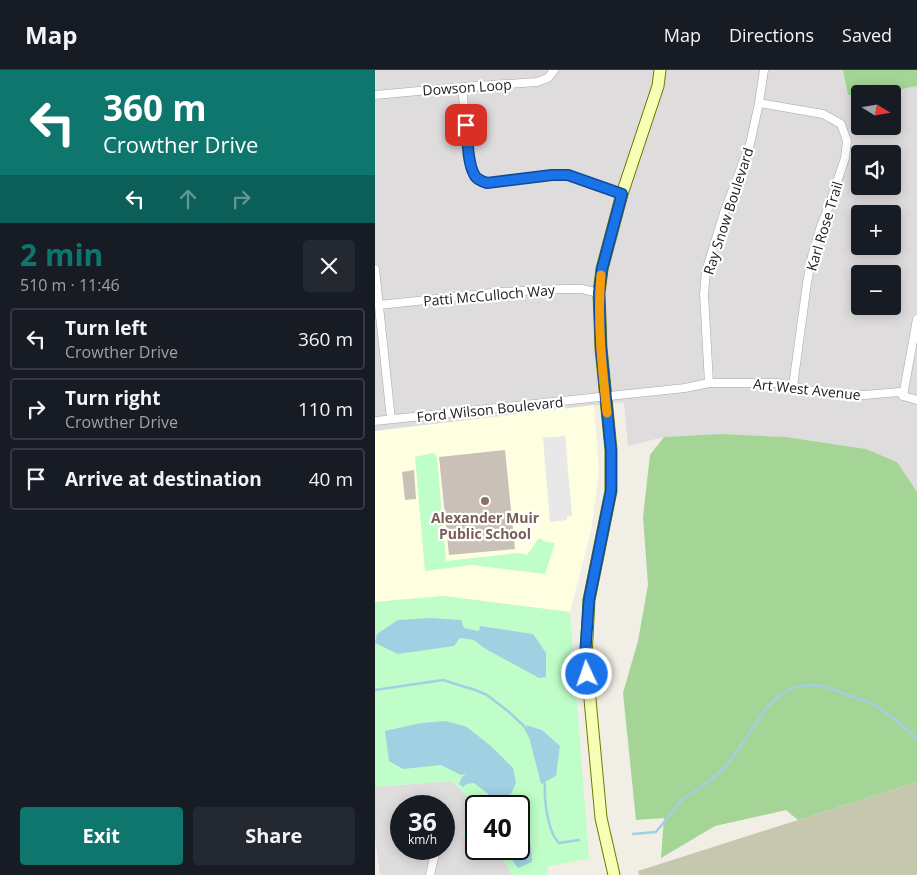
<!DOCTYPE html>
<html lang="en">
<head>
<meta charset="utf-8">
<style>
  body { margin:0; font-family:"Open Sans",sans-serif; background:#242831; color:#f1f3f6; height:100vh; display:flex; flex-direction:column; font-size:19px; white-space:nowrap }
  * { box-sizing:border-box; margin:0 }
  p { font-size:16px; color:#9ea1a6 }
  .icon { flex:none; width:28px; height:28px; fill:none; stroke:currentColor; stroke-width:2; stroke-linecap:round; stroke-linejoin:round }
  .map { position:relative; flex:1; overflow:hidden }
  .sheet { display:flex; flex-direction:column; background:#171b24; width:375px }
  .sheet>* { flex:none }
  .banner { background:#0f766e; color:#fff; overflow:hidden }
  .needle { width:32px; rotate:101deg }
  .tools { position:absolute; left:476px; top:15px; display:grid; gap:10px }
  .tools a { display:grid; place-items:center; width:50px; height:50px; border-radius:5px; background:#171b24; box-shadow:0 2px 12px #0003; font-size:25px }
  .speed { position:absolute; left:15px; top:725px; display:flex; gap:10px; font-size:25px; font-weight:700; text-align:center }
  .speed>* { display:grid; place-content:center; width:65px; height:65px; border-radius:50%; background:#171b24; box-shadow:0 2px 12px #0003; line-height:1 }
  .speed small { font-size:12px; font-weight:400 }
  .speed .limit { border:2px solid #111; border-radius:8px; background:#fff; color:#111 }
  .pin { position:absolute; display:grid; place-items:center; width:42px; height:42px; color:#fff; margin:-21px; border-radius:10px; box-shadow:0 2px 8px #0006 }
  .me { position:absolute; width:55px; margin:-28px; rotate:357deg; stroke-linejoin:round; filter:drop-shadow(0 0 4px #0008) }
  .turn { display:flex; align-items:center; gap:18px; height:105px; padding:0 20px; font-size:22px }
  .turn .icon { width:65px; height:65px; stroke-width:2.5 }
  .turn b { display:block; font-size:35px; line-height:42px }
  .lanes { display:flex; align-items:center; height:48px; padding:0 20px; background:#0003; justify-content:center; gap:25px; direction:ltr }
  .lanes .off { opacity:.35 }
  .round { display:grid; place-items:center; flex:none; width:52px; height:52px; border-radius:5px; background:#242831 }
  .overview { display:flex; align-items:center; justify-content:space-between; height:85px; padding:0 20px }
  h1 { font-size:30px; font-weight:700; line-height:38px; color:#0f766e }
  .action { display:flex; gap:10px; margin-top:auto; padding:10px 20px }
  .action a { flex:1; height:58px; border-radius:5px; background:#0f766e; color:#fff; font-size:20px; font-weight:700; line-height:58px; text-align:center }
  .action a+a { background:#242831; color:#f1f3f6 }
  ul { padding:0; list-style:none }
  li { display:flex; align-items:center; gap:15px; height:62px; margin:0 10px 8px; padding:0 10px; border:2px solid #363941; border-radius:5px }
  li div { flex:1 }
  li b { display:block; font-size:19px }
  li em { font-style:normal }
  header { display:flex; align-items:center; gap:30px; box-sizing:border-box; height:70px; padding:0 25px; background:#171b24; border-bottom:1px solid #363941 }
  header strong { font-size:24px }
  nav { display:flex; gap:28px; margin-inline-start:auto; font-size:18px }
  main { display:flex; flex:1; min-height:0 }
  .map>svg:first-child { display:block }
</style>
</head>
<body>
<header>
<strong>Map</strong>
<nav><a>Map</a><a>Directions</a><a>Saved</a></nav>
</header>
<main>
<section class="sheet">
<div class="banner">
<div class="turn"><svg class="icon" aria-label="left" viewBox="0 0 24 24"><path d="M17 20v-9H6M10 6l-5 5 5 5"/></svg><div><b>360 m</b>Crowther Drive</div></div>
<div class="lanes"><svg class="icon" aria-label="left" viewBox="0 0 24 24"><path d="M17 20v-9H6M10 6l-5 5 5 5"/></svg><svg class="icon off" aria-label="ahead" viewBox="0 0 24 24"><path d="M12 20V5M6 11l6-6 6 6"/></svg><svg class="icon off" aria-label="right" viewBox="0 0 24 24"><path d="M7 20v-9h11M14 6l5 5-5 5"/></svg></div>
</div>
<div class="overview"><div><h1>2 min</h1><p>510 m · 11:46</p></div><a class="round"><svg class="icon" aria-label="close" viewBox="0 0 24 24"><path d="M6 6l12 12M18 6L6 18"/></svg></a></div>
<ul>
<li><svg class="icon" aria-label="left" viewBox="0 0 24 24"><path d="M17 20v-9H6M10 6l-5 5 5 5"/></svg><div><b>Turn left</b><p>Crowther Drive</p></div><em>360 m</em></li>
<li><svg class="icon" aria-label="right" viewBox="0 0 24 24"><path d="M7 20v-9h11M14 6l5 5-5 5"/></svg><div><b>Turn right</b><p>Crowther Drive</p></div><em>110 m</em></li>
<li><svg class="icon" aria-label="arrive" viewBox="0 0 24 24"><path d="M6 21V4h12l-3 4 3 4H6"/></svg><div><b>Arrive at destination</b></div><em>40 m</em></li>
</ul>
<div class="action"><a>Exit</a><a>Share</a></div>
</section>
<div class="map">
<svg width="542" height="805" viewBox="0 0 542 805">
  <rect width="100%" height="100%" fill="#f1eee5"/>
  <path fill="#dedcdc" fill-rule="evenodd" d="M 0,0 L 468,0 L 473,25 L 485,26 L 485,56 L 518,56 L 518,24 L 504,24 L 542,16 L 542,422 L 522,392 L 491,379 L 411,367 L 345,364 L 289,367 L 253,376 L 249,332 L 0,361 ZM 485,84 L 518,84 L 518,116 L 485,116 ZM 485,144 L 518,144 L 518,176 L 485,176 ZM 485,204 L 518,204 L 518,236 L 485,236 Z
    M 77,711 L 95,729 L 88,766 L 101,770 L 101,779 L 123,779 L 137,805 L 5,805 L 0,766 L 0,717 ZM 26,736 L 69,736 L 69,779 L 26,779 Z"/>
  <path fill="#fdffe0" d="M 219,335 L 224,402 L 216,461 L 195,542 L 68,526 L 0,532 L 0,361 Z"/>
  <path fill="#c5c7af" d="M 542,712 L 542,805 L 264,805 L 263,801 Z"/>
  <path fill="#a4d496" d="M 468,0 L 542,0 L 542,16 L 504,24 L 485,24 L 485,26 L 473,25 Z
    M 345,364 L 411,367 L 491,379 L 522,392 L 542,422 L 542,712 L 423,750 L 411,740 L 340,756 L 286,788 L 289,748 L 261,750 L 248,623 L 263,571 L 273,515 L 268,447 L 275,385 L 289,367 Z"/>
  <path fill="#bffec8" d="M 58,383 L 62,386 L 71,491 L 143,483 L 152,485 L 164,468 L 171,472 L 180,473 L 170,504 L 97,495 L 50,501 L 40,387 Z
    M 68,526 L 195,542 L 214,789 L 173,796 L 172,805 L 137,805 L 123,779 L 144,779 L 144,736 L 101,736 L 101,770 L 88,766 L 95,729 L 77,711 L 0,717 L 0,532 Z"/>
  <path fill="#e8e8e8" d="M 190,366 L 197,446 L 192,447 L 192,450 L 175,452 L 168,368 Z"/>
  <path fill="#a1d0e3" d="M 56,548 L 86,550 L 89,558 L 104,561 L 105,556 L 158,564 L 171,583 L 171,607 L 164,608 L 109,578 L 99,570 L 85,568 L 79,576 L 23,584 L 0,573 L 2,564 L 23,550 Z
    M 71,651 L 92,657 L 117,677 L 138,698 L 141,713 L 136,724 L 125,729 L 126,731 L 137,727 C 140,731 145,735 148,739 C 153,750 157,781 157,792 L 143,798 L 135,787 L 132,779 L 144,779 L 144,736 L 124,736 L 121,730 L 99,713 L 92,714 L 88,717 L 84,714 L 87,707 L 91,704 L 86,705 L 66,695 L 28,699 L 14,691 L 10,661 L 46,653 Z
    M 151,655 L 167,660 L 185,676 L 181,706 L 166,714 Z"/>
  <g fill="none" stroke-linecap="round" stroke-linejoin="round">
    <path stroke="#a1d0e3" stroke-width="2.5" d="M 0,620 L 68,610 L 100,620 L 112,625 L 134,642 L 149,656 L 155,667
      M 169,712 L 170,715 C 169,730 173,763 184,773 L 204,770
      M 258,764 L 281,762 L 307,730 L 330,714 L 347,700 L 358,687 L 393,636 L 405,625 L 420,617 L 437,615 L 448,616 L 490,631 L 500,635 L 522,651 L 536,663 L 542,670"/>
  </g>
  <path fill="#c9c1b8" d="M 130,380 L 140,479 L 74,485 L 64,387 Z
    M 39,400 L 41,429 L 30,430 L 27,402 Z"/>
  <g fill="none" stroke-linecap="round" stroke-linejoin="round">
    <g stroke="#a7a7a7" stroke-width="9">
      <path id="street" d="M 87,17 L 95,93 C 99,104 100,109 111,113 L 177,105 L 193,105 L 247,124
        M 0,25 L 87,17 L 162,12 L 173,8 L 179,0
        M 384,33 L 448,44 L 466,54 L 472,71 L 470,88 L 455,133 L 446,156 L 437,186 L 432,213 L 418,316
        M 0,199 L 16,349
        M 4,235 L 126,222 L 188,219 L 207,219 L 224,223
        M 334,313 L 329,224 L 331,201 L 349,143 L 375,74 L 384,33 L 389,0
        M 528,326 L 542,249
        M 0,351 L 244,325 L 310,318 L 334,313 L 402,313 L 418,316 L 431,320 L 456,324 L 490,325 L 524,322 L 528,326 L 542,330
        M 55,805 L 61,779"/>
    </g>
    <g stroke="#687d00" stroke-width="13">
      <path id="secondary" d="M 239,805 L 226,748 L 211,586 L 214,530 L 236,421 L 236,380 L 226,278 L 224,223 L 227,199 L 247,124 L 283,16 L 285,0"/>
    </g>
    <use href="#street" stroke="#fff" stroke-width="8"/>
    <use href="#secondary" stroke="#f7ffb5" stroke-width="11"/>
  </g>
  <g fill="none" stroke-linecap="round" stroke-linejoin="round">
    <g stroke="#114b97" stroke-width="12">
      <path id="route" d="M 91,55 C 93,69 92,91 99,104 C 101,109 106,111 112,113 L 177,105 L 193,105 L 247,124 L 227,199 L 224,223 L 226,278 L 236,380 L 236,421 L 214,530 L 210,586 L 212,604"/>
    </g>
    <use href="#route" stroke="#1a73e8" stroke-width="9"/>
    <path stroke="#f59e0b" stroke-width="9" d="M 226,205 C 222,251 227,298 232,343"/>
  </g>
  <circle fill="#8d6e63" stroke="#fff" stroke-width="2" cx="110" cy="431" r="5"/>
  <g text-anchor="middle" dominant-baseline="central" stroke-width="4.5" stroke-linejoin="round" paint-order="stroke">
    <g font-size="14" fill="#202020" stroke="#fff">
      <text transform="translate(92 17) rotate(-4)">Dowson Loop</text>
      <text transform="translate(353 141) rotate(-72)">Ray Snow Boulevard</text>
      <text transform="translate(449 156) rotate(-73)">Karl Rose Trail</text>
      <text transform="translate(114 225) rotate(-5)">Patti McCulloch Way</text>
      <text transform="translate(432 319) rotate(6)">Art West Avenue</text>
      <text transform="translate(115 339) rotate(-6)">Ford Wilson Boulevard</text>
    </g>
    <g font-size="14" font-weight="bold" fill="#785e54" stroke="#fff">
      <text x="110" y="447">Alexander Muir<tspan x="110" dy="16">Public School</tspan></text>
    </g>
  </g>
</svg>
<div class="tools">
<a><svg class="needle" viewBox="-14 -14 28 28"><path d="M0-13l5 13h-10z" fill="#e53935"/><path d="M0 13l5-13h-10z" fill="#9ea1a6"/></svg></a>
<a><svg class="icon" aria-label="sound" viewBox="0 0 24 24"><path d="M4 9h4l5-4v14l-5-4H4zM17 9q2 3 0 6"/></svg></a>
<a>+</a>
<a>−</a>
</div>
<div class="speed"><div>36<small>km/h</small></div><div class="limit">40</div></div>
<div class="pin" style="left:91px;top:55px;background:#d93025"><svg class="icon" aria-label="arrive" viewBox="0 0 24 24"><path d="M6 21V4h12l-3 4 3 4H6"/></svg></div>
<svg class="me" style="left:212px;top:604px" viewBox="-20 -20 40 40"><circle r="17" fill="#1a73e8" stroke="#fff" stroke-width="3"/><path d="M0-11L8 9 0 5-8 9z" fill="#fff"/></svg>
</div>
</main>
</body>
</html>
